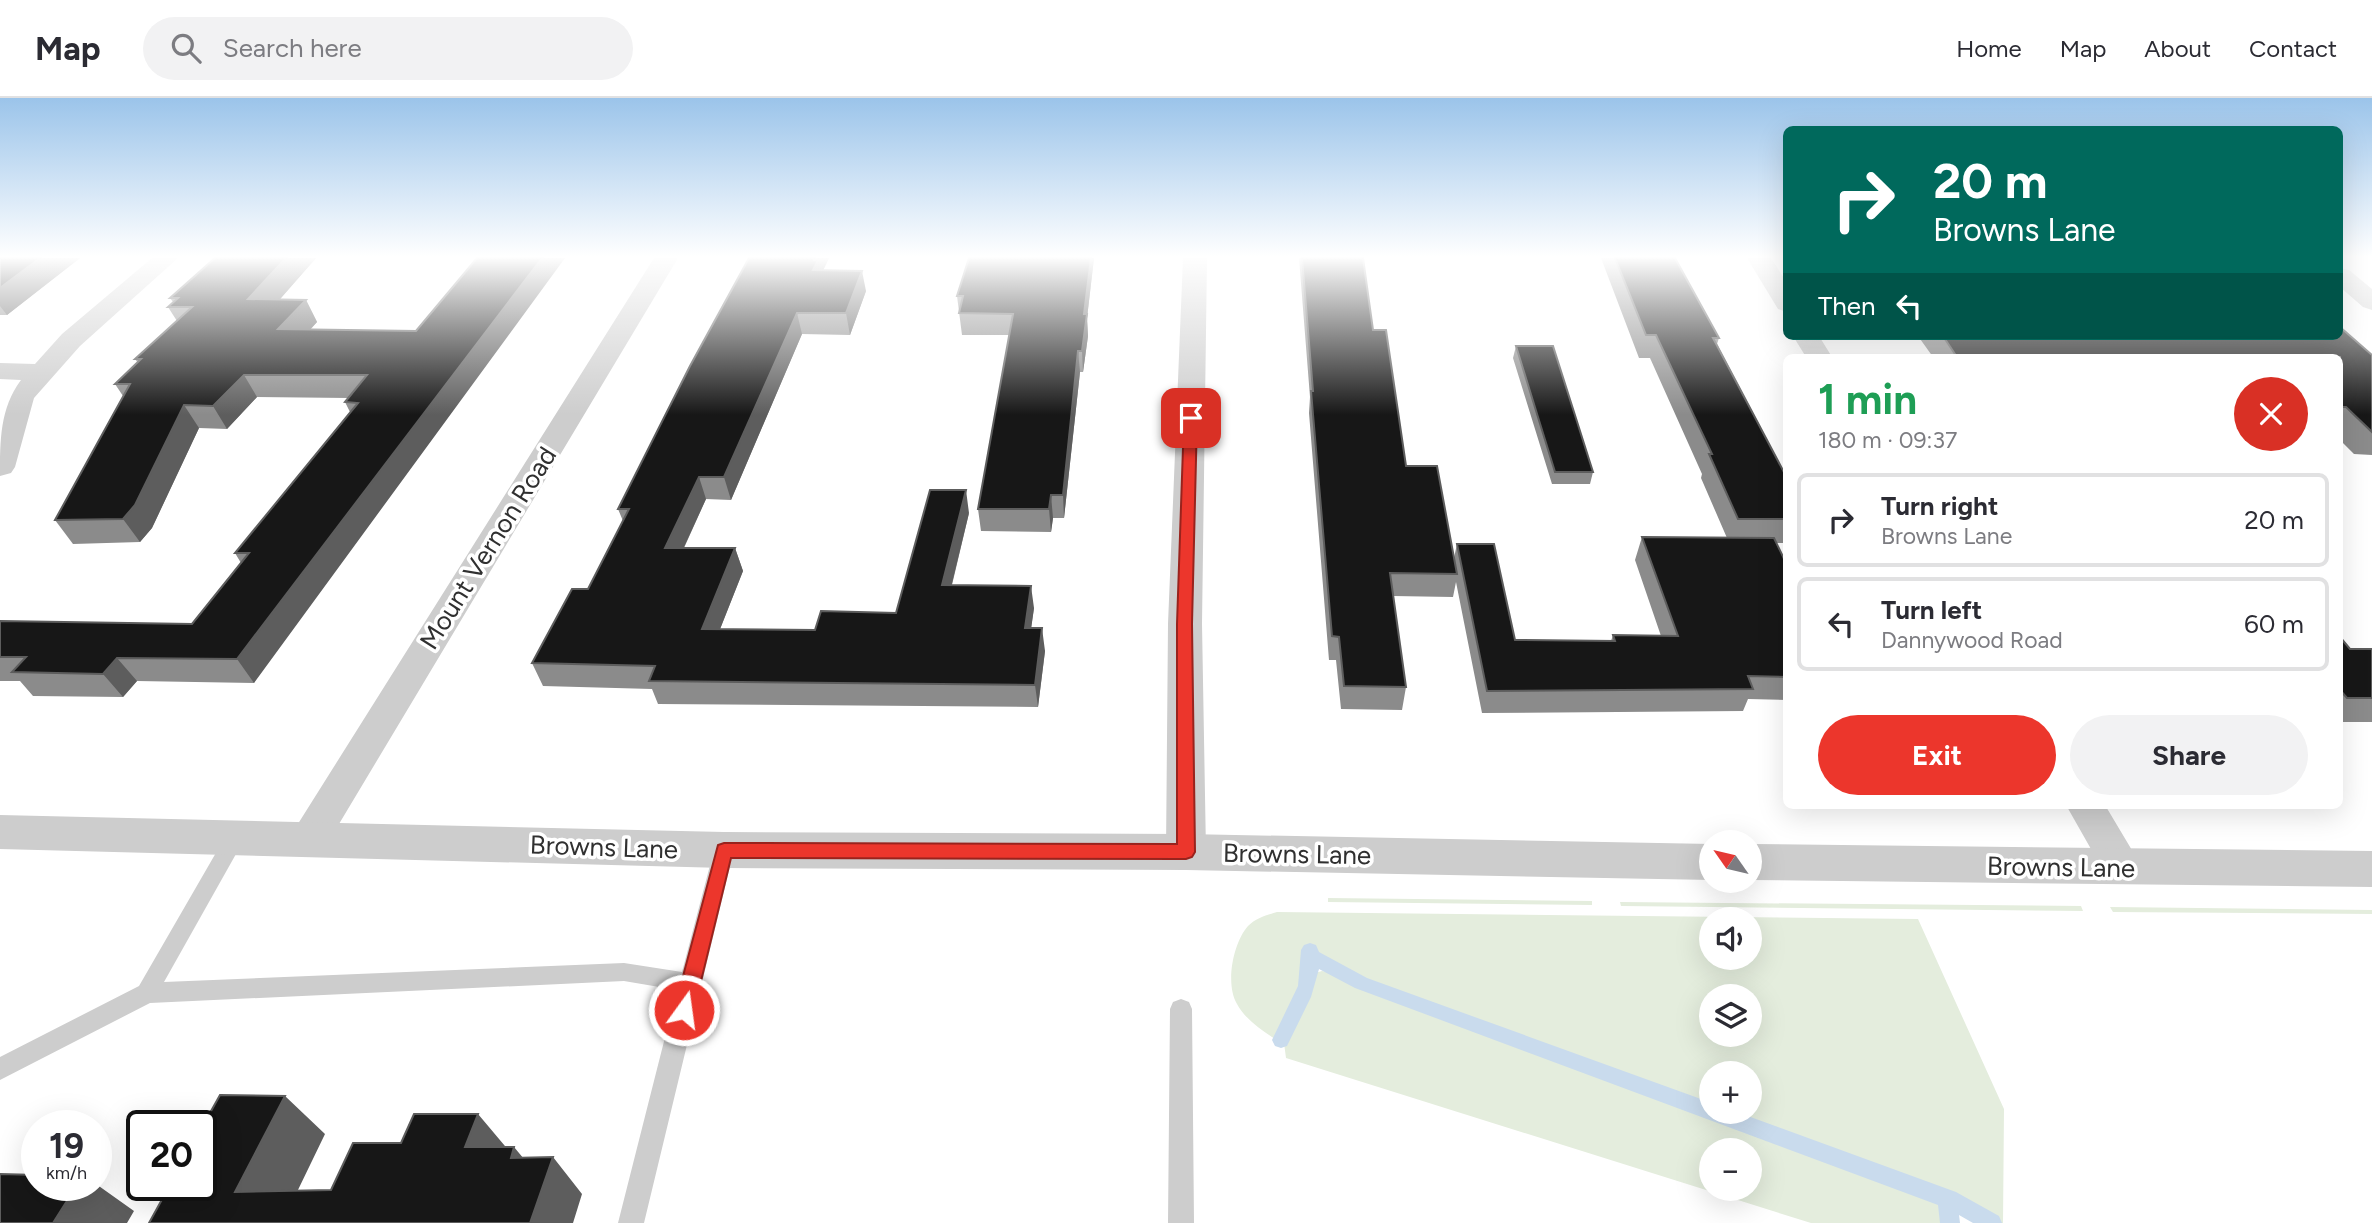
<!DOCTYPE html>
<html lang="en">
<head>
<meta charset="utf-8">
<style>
  body { margin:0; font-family:Figtree,sans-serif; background:#f2f2f3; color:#2b2b33; height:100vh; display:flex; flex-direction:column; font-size:26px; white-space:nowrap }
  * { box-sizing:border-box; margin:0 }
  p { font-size:23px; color:#7c7c81 }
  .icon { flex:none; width:38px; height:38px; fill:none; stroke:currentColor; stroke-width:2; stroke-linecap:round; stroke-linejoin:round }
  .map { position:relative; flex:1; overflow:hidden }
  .drawer { position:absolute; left:1783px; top:256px; width:560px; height:455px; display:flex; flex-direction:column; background:#fff; border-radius:10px; box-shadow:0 7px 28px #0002 }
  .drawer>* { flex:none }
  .hud { position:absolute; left:1783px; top:28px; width:560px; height:214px; border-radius:10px; box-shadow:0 7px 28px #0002; background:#00695c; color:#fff; overflow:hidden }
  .needle { width:46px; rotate:304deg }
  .tools { position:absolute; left:1699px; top:732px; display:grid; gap:14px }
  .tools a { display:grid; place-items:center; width:63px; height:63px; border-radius:50%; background:#fff; box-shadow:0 7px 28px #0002; font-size:35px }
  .speed { position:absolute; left:21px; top:1012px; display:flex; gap:14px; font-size:35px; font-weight:700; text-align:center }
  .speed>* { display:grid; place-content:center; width:91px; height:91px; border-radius:50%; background:#fff; box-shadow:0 7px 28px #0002; line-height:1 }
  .speed small { font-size:18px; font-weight:400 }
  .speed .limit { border:4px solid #111; border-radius:10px; background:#fff; color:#111 }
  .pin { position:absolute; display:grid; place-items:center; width:60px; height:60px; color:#fff; margin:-30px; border-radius:14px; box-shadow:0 4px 10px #0006 }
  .me { position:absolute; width:77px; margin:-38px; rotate:14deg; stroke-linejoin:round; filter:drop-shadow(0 0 5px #0008) }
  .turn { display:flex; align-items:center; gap:24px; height:147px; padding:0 35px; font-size:32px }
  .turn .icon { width:91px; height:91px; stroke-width:2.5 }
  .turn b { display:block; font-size:49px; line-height:60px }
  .then { display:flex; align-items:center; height:66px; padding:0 35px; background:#0003; gap:14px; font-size:26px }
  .round { display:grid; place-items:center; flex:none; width:74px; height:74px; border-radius:37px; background:#f2f2f3 }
  .summary { display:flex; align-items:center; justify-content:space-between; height:119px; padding:0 35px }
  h1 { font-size:42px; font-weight:700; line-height:52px; color:#1e9e55 }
  .cta { display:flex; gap:14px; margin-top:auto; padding:14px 35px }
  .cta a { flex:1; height:80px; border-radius:42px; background:#ec362c; color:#fff; font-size:28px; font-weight:700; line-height:80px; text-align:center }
  .cta a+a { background:#f2f2f3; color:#2b2b33 }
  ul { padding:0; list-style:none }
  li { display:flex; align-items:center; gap:21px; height:94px; margin:0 14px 10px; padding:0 21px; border:4px solid #e1e1e2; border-radius:10px }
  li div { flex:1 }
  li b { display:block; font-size:26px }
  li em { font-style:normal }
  header { display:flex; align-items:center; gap:42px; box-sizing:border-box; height:98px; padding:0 35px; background:#fff; border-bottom:2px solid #e1e1e2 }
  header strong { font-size:33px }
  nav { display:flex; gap:38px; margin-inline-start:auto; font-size:24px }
  .search { width:490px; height:63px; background:#f2f2f3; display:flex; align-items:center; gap:18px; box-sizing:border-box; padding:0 24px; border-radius:38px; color:#7c7c81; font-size:26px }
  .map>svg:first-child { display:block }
</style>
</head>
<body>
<header>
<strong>Map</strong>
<div class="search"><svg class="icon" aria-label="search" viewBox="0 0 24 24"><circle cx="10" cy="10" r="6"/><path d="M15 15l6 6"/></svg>Search here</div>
<nav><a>Home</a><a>Map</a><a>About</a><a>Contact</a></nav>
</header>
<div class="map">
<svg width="2372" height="1125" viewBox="0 0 2372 1125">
  <rect width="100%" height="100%" fill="#fff"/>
  <path fill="#e4eddd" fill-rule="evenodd" d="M 1328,800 L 1592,803 L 1592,807 L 1328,804 Z
    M 1620,804 L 2081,808 L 2083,813 L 1621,808 Z
    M 2110,809 L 2372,812 L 2372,816 L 2113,814 Z
    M 1277,814 L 1918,821 L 2004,1011 L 2003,1125 L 1998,1125 L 1995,1119 L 1934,1092 L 1721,1013 L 1750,1013 L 1750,975 L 1712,975 L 1711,1010 L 1376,886 L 1318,857 L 1313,849 L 1305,851 L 1301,894 L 1277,942 C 1262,933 1245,921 1237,906 C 1225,886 1233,845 1248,828 C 1256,820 1267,817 1277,814 ZM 1712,821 L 1750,821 L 1750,859 L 1712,859 ZM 1712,898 L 1750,898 L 1750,936 L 1712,936 Z
    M 1322,873 L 1337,876 L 1368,892 L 1944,1105 L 1945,1125 L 1811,1125 L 1286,960 L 1284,945 L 1311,896 L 1315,875 ZM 1712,1052 L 1750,1052 L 1750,1090 L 1712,1090 Z"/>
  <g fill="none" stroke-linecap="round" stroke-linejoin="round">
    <path fill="#c9dbed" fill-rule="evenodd" d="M 1310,845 L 1316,847 L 1319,854 L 1367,880 L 1712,1005 L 1712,1013 L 1734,1013 L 1956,1094 L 1999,1118 L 2002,1125 L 1973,1125 L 1959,1117 L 1960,1125 L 1940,1125 L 1938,1107 L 1355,890 L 1319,871 L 1311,899 L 1287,948 L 1281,950 L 1275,948 L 1272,942 L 1298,888 L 1301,852 L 1304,847 Z"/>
    <path fill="#cdcdcd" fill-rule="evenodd" d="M 235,732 L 242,734 L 245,740 L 164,884 L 624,865 L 682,874 L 714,752 L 717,746 L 724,744 L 731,746 L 734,752 L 644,1125 L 618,1125 L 677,892 L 624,883 L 150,905 L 0,982 L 0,959 L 139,888 L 228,734 Z
      M 1181,901 L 1189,904 L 1192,911 L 1194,1125 L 1168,1125 L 1170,911 L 1173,904 Z"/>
    <path fill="#cdcdcd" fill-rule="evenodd" d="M 152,160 L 178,160 L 80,248 L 34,300 L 15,369 L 11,375 L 0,378 C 0,342 0,310 21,282 L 0,281 L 0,265 L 35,266 L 62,236 Z
      M 654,160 L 678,160 L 324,751 L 310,756 L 296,751 L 290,740 L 296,729 Z
      M 1183,160 L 1207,160 L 1202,526 L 1206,754 L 1200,766 L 1186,770 L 1172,766 L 1166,754 L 1168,526 Z
      M 1747,160 L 1771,160 L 1787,185 L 1787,214 L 1778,211 Z
      M 2340,170 L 2349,172 L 2372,191 L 2372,212 L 2363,209 L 2340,189 Z
      M 1793,238 L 1819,238 L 1832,259 L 1806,259 Z
      M 2066,707 L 2105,707 L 2142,769 L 2136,781 L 2122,786 L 2108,781 Z"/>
    <path fill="#cdcdcd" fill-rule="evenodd" d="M 0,717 L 724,734 L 1186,736 L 1712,746 L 1712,782 L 1186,772 L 724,770 L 0,751 Z
      M 1750,746 L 2372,753 L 2372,789 L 1750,782 Z"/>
  </g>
  <path fill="#8b8b8b" d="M 0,160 L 80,160 L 7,217 L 0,217 Z
    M 215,160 L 316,160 L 279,202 L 306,202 L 317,224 L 310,232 L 416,233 L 254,585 L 137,583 L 123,599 L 33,598 L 20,583 L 0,583 L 0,523 L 192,526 L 241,465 L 235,455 L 350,314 L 345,304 L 349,300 L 257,299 L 227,331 L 199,330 L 152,430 L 140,444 L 73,446 L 55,422 L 123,298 L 115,286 L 138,265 L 135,261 L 177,223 L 168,209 L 173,204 L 170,200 Z
    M 749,160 L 829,160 L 823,172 L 866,193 L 850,237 L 802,236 L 731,402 L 706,401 L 684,450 L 735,450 L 743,473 L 720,531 L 815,532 L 896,515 L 969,415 L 952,487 L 1034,510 L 1031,530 L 1045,553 L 1038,609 L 658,606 L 652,591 L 543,588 L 532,565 L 588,491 L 623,423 L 618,411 Z
    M 969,160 L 1094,160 L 1087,220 L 1088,238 L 1083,274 L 1080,274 L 1064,420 L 1053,420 L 1051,434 L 981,433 L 978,411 L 1009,237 L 962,237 L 957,198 Z
    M 1299,160 L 1363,160 L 1373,232 L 1406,368 L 1454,460 L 1457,446 L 1515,542 L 1611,543 L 1613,537 L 1661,538 L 1635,462 L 1642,439 L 1727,440 L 1701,380 L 1702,376 L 1650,260 L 1639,260 L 1601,160 L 1675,160 L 1719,240 L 1717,246 L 1787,380 L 1787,445 L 1776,445 L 1787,467 L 1787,602 L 1748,601 L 1743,613 L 1482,615 L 1456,484 L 1453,499 L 1393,498 L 1406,589 L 1402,612 L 1341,611 L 1336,562 L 1329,562 L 1309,315 L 1310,299 Z
    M 1918,238 L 2340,238 L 2372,257 L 2372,357 L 2354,356 L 2340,342 L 2340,259 L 1933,259 Z
    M 1516,248 L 1593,374 L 1590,386 L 1552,386 L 1513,260 Z
    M 2340,539 L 2350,551 L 2372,551 L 2372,624 L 2340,624 Z"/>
  <path fill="#5d5d5d" d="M 40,160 L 80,160 L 7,217 L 0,208 L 0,190 Z
    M 286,160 L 316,160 L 261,223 L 248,201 Z
    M 542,160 L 565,160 L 254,585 L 237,561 Z
    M 815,160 L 829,160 L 821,177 L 813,172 Z
    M 1091,160 L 1094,160 L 1087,220 L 1088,238 L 1083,274 L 1082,253 L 1084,216 Z
    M 862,173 L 866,193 L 850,237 L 846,215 Z
    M 306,202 L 317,224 L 290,253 L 278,231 Z
    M 797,215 L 802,236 L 731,402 L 724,379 Z
    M 1078,253 L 1080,274 L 1064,420 L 1063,397 Z
    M 244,277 L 257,299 L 227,331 L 213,308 Z
    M 184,307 L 199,330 L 152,430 L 140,444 L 123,421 Z
    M 699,379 L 706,401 L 673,473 L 665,450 Z
    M 966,392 L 969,415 L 946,510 L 942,487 Z
    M 1051,397 L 1053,420 L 1051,434 L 1049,411 Z
    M 735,450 L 743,473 L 711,554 L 702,531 Z
    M 1031,488 L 1034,510 L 1028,553 L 1025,530 Z
    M 1042,530 L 1045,553 L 1038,609 L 1035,587 Z
    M 117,560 L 137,583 L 123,599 L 103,576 Z
    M 285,998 L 325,1036 L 282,1125 L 235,1094 Z
    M 478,1016 L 510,1054 L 465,1049 Z
    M 514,1049 L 544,1085 L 553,1059 L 582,1096 L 573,1125 L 530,1125 L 511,1060 Z
    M 96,1086 L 134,1113 L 127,1125 L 53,1125 L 77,1087 Z"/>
  <path fill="#171717" stroke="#5d5d5d" stroke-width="2" d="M 0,160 L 40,160 L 0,190 Z
    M 215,160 L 286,160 L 248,201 L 306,202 L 278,231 L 416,233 L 477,160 L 542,160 L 237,561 L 117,560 L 103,576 L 12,574 L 26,559 L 0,559 L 0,523 L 192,526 L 249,455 L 235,455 L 358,305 L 345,304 L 367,277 L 244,277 L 213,308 L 184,307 L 135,407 L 123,421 L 55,422 L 130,286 L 115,286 L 141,261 L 135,261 L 192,209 L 168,209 L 178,200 L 170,200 Z
    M 749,160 L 815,160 L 814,162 L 818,162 L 813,172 L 862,173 L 846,215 L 797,215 L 724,379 L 699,379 L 665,450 L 735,450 L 702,531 L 815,532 L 821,513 L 896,515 L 930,392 L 966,392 L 942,487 L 1031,488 L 1025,530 L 1042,530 L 1035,587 L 649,583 L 655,568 L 532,565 L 572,491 L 588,491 L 629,411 L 618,411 L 690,268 Z
    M 969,160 L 1091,160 L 1084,216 L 1087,216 L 1082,253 L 1078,253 L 1063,397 L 1051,397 L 1049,411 L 978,411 L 1013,216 L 959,215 L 963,198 L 957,198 Z
    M 1302,160 L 1363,160 L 1373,232 L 1386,232 L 1406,368 L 1437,368 L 1457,476 L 1390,475 L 1406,589 L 1344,588 L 1339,539 L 1332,538 L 1311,293 L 1313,293 Z
    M 1615,160 L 1675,160 L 1719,240 L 1713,240 L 1787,380 L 1787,421 L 1738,421 L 1709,356 L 1712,356 L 1656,237 L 1646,237 Z
    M 2340,229 L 2372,257 L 2372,334 L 2346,309 L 2340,309 L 2340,259 L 1957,259 L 1943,238 L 2340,238 Z
    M 1516,248 L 1553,248 L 1593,374 L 1555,374 Z
    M 1642,439 L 1774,440 L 1787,467 L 1787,579 L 1748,578 L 1753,591 L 1487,593 L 1457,446 L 1494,446 L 1515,542 L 1615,543 L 1613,537 L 1678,538 Z
    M 2340,539 L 2350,551 L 2372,551 L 2372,600 L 2347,600 L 2340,592 Z
    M 220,997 L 285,998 L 235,1094 L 331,1092 L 353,1045 L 401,1045 L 414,1016 L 478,1016 L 465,1049 L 514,1049 L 511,1060 L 553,1059 L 530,1125 L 149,1125 L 170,1087 L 201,1087 L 201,1031 Z
    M 0,1076 L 37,1077 L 37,1087 L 77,1087 L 53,1125 L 0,1125 Z"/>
  <linearGradient id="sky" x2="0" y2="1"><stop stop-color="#9bc4ea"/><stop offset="0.5" stop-color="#fff"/><stop offset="1" stop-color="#fff" stop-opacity="0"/></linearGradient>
  <rect width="2372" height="317" fill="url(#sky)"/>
  <path fill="#ec362c" stroke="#99231d" stroke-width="2" d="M 1191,316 L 1197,320 L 1192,526 L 1195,754 L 1192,759 L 1186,761 L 731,760 L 694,912 L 691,918 L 684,921 L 677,918 L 674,912 L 718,747 L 724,745 L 1177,746 L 1177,526 L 1184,320 Z"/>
  <g text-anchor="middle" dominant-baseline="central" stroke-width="7" stroke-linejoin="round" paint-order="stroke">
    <g font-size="26" fill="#303030" stroke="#fff">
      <text transform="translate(488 450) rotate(-58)">Mount Vernon Road</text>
      <text transform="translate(604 749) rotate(2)">Browns Lane</text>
      <text transform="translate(1297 756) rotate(1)">Browns Lane</text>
      <text transform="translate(2061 769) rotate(1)">Browns Lane</text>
    </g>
  </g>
</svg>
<div class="tools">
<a><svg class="needle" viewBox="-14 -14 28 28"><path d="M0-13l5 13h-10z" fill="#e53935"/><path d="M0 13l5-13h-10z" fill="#7c7c81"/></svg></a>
<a><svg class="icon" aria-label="sound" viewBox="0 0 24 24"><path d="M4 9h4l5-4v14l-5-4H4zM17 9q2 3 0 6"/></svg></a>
<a><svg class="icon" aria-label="layers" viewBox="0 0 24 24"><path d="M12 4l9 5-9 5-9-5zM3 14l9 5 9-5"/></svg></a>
<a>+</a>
<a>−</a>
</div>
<div class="speed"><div>19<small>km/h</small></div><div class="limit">20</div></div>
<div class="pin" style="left:1191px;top:320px;background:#d93025"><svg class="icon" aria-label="arrive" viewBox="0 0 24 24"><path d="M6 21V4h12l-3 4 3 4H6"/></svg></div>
<svg class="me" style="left:684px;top:912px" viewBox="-20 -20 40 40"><circle r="17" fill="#ec362c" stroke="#fff" stroke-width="3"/><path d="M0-11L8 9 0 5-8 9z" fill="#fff"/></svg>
<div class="hud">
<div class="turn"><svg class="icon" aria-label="right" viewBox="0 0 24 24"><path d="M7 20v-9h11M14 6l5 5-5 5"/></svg><div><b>20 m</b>Browns Lane</div></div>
<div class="then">Then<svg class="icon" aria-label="left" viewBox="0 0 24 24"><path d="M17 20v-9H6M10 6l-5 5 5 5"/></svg></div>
</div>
<section class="drawer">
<div class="summary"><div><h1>1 min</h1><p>180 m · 09:37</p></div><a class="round" style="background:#d93025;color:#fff"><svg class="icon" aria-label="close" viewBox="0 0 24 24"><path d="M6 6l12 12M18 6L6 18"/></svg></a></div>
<ul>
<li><svg class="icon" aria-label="right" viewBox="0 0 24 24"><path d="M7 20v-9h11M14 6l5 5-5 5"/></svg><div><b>Turn right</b><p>Browns Lane</p></div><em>20 m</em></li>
<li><svg class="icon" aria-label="left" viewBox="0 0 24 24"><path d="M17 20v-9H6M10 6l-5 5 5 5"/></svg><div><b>Turn left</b><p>Dannywood Road</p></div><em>60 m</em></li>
</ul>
<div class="cta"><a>Exit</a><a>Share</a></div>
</section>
</div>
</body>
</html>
